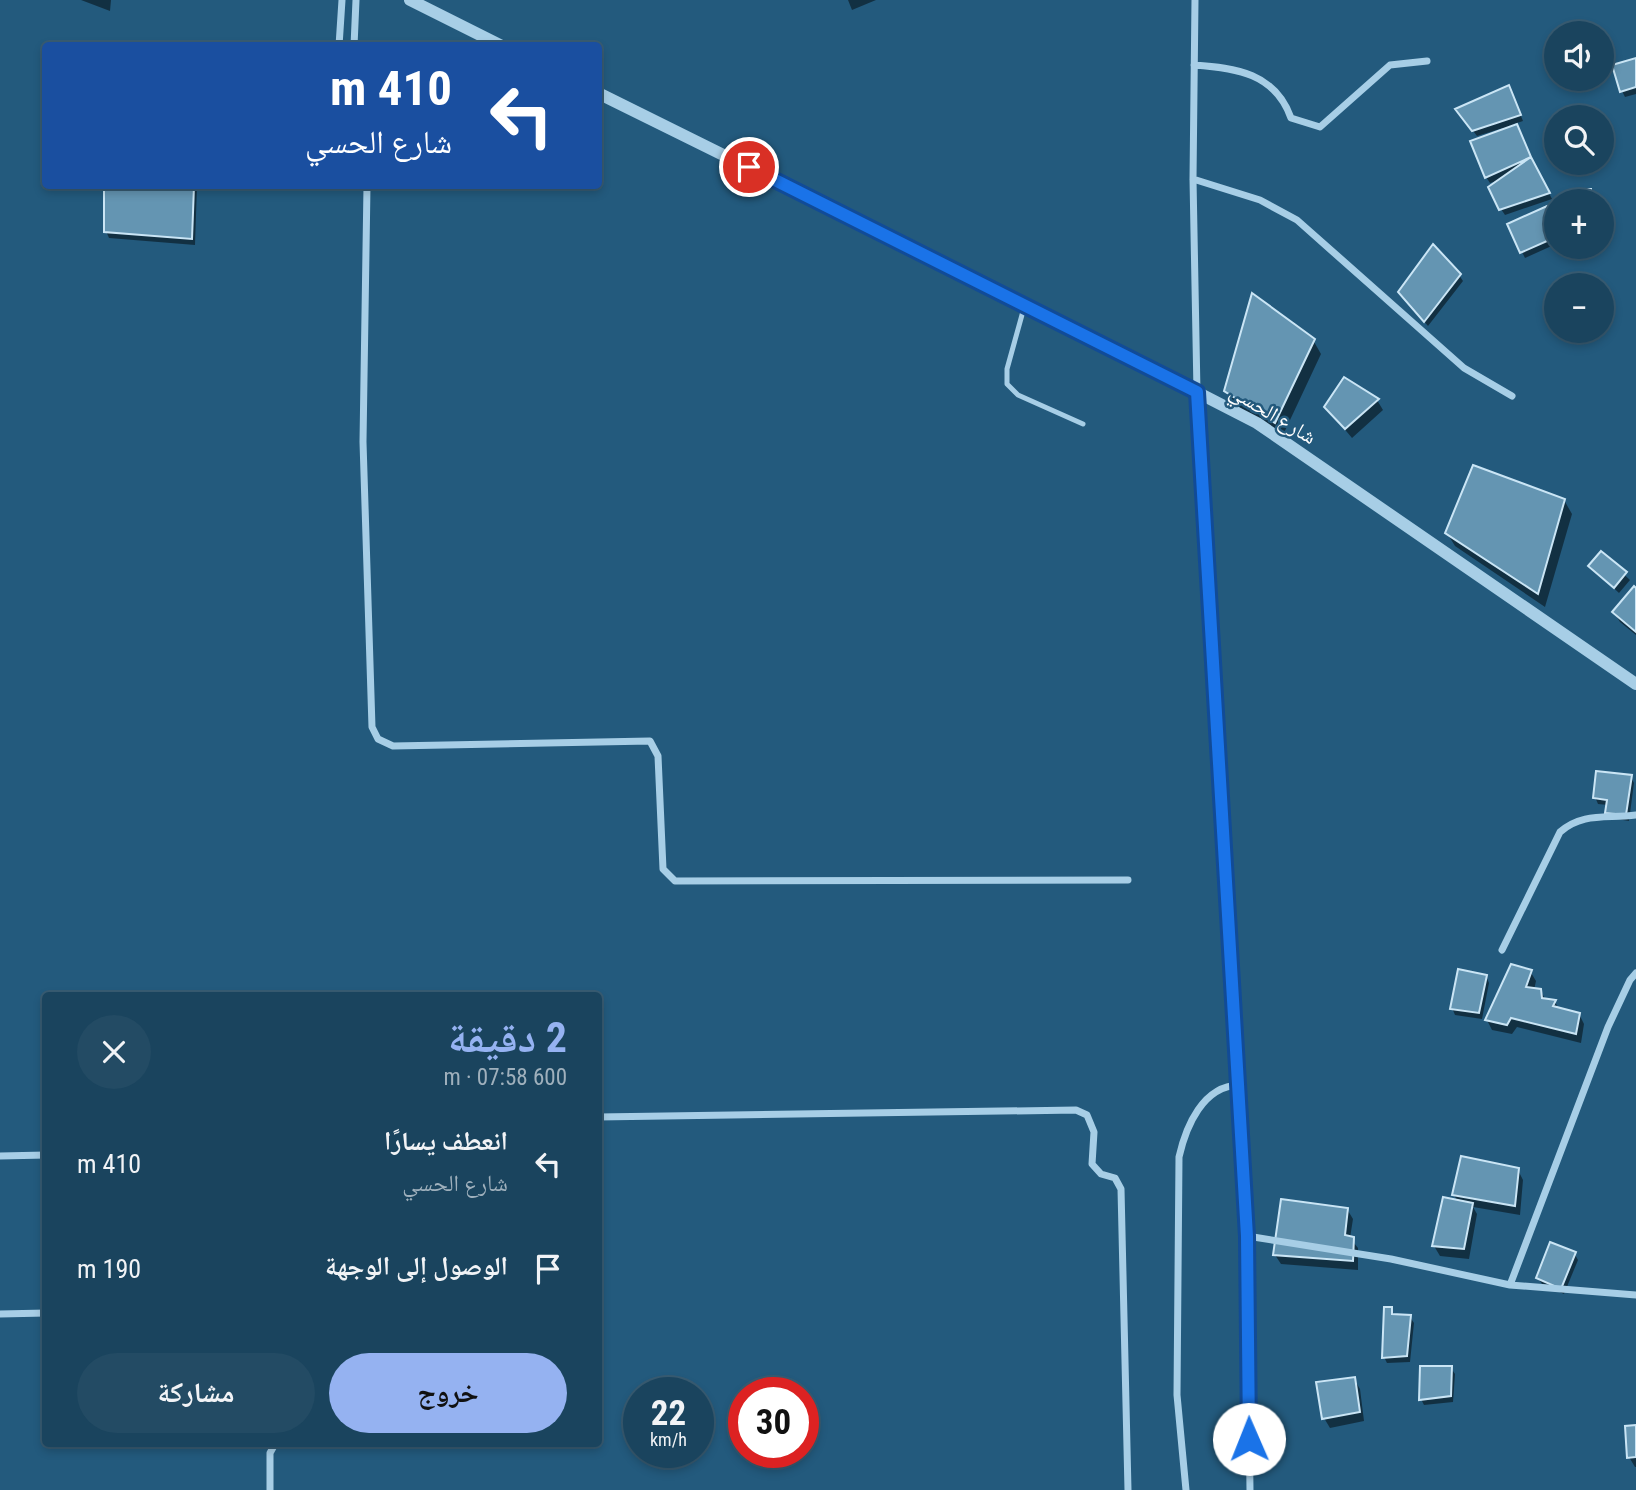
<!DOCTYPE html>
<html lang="ar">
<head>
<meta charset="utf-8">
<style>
  body { margin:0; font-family:"Roboto Condensed","Noto Naskh Arabic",sans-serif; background:#234b64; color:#f1f3f6; direction:rtl; height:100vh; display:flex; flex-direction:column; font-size:26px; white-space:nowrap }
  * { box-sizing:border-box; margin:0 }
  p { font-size:23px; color:#9fb0bc }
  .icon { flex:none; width:38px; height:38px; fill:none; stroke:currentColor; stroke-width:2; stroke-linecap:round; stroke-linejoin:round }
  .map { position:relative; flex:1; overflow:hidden; direction:ltr }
  .side { position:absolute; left:42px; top:992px; width:560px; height:455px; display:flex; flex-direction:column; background:#1a445e; border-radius:7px; box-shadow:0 4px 10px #0003,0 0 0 2px #385c73; direction:rtl }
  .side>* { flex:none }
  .hud { position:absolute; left:42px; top:42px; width:560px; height:147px; border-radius:7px; box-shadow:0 4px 10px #0003,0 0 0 2px #385c73; direction:rtl; background:#1a4fa0; color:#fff; overflow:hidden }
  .fabs { position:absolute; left:1544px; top:21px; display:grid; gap:14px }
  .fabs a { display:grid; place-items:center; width:70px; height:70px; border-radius:50%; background:#1a445e; box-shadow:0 4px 10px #0003,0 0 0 2px #385c73; font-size:35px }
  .speed { position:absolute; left:623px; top:1377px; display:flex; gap:14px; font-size:35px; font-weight:700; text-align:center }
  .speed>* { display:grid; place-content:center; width:91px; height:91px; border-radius:50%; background:#1a445e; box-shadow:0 4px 10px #0003,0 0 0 2px #385c73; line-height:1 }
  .speed small { font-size:18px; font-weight:400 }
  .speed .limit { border:10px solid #d22; background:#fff; color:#111 }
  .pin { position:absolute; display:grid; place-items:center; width:60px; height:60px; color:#fff; margin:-30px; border:4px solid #fff; border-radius:50%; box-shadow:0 2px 7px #0007 }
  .me { position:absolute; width:77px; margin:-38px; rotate:359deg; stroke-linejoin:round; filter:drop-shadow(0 0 5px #0008) }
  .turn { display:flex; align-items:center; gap:24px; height:147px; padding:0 35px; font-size:32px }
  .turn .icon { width:91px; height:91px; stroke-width:2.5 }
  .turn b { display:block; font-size:49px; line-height:60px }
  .round { display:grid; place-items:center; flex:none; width:74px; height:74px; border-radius:37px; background:#234b64 }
  .headline { display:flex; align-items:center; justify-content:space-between; height:119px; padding:0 35px }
  h1 { font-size:42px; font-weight:700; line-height:52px; color:#95b2f1 }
  .action { display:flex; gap:14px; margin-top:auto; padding:14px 35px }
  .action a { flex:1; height:80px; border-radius:42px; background:#95b2f1; color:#111; font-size:28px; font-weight:700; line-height:80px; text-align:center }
  .action a+a { background:#234b64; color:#f1f3f6 }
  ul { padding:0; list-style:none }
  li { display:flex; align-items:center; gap:21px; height:105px; padding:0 35px }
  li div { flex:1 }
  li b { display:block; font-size:26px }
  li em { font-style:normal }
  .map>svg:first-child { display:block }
</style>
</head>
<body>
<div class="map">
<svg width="1636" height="1490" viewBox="0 0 1636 1490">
  <rect width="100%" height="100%" fill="#235a7d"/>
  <path fill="#0007" d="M 81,0 L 111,0 L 110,11 Z
    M 848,0 L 876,0 L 852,10 Z
    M 1636,60 L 1636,94 L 1625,97 L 1622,91 Z
    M 1512,94 L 1523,121 L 1514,124 L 1552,199 L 1505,215 L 1501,209 L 1501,180 L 1490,183 L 1486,177 L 1503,128 L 1477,136 L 1461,115 Z
    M 1585,163 L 1597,163 L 1597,169 L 1586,169 Z
    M 106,186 L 197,186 L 195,245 L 109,238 L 106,231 Z
    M 1556,224 L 1556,244 L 1525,258 L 1522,252 Z
    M 1459,275 L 1463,281 L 1428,326 L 1404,298 Z
    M 1313,340 L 1321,354 L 1283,435 L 1234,404 L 1226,391 Z
    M 1377,400 L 1383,410 L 1352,438 L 1326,407 Z
    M 1564,500 L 1572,514 L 1545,607 L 1455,546 L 1447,533 Z
    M 1601,553 L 1630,580 L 1619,593 L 1590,566 Z
    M 1636,590 L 1636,635 L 1620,622 L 1614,612 Z
    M 1631,777 L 1634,783 L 1629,821 L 1611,818 L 1608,805 L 1598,804 L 1595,797 Z
    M 1530,971 L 1536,981 L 1534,990 L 1540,990 L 1546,1000 L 1555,1002 L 1559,1009 L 1579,1014 L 1584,1024 L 1581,1043 L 1517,1027 L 1512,1034 L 1492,1030 L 1487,1020 Z
    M 1486,976 L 1489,983 L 1482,1019 L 1455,1015 L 1452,1008 Z
    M 1518,1170 L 1523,1180 L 1520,1215 L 1473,1207 L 1477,1214 L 1469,1259 L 1440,1256 L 1434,1246 L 1458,1202 L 1454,1195 Z
    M 1347,1209 L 1353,1219 L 1350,1238 L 1358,1248 L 1358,1270 L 1281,1264 L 1275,1255 Z
    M 1574,1253 L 1578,1260 L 1564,1294 L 1542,1284 L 1538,1278 Z
    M 1391,1309 L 1395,1316 L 1410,1317 L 1414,1323 L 1410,1362 L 1387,1363 L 1384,1357 Z
    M 1451,1368 L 1455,1374 L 1453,1402 L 1424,1405 L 1421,1399 Z
    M 1354,1379 L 1360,1389 L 1364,1421 L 1330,1428 L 1324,1418 Z
    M 1636,1427 L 1636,1467 L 1635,1467 L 1629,1457 Z"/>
  <path fill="#6495b2" stroke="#cae5f5" stroke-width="2" d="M 1636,58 L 1636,87 L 1620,92 L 1612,65 Z
    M 1509,85 L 1521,115 L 1472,131 L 1455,109 Z
    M 1517,124 L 1531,157 L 1485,178 L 1470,141 Z
    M 1531,157 L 1550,193 L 1499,210 L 1488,187 Z
    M 104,186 L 194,186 L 192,239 L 104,232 Z
    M 1577,189 L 1591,189 L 1591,199 L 1576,199 Z
    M 1547,206 L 1556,221 L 1556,237 L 1520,253 L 1507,224 Z
    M 1433,244 L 1461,274 L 1424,322 L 1398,292 Z
    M 1252,293 L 1315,339 L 1275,423 L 1224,391 Z
    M 1344,377 L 1379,399 L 1345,429 L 1324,407 Z
    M 1473,465 L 1565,499 L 1538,594 L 1445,533 Z
    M 1601,551 L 1627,572 L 1614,588 L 1588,566 Z
    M 1634,586 L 1636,588 L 1636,632 L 1612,612 Z
    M 1596,771 L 1632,775 L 1626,815 L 1605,813 L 1607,800 L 1593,798 Z
    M 1511,964 L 1532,970 L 1526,987 L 1541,989 L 1542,998 L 1556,1000 L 1553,1006 L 1580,1013 L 1576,1034 L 1511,1018 L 1507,1025 L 1485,1020 Z
    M 1458,969 L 1487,975 L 1479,1013 L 1450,1009 Z
    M 1461,1156 L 1519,1168 L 1515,1206 L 1452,1195 Z
    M 1443,1197 L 1473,1203 L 1464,1249 L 1432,1246 Z
    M 1281,1199 L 1348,1208 L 1345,1235 L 1354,1237 L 1353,1261 L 1273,1255 Z
    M 1550,1242 L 1576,1252 L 1561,1289 L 1536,1278 Z
    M 1384,1307 L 1392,1307 L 1392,1314 L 1411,1315 L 1407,1356 L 1382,1358 Z
    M 1420,1366 L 1452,1366 L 1451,1396 L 1419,1400 Z
    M 1355,1377 L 1360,1412 L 1322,1419 L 1316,1382 Z
    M 1636,1425 L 1636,1457 L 1627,1458 L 1625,1426 Z"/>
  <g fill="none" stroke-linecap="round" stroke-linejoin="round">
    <path stroke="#a7cee6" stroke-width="5" d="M 1025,304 L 1007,369 L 1007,384 L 1018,395 L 1083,424"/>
    <path stroke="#a7cee6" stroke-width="7" d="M 1195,0 L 1193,179 L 1197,392 L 1247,1236 L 1250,1490
      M 339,46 L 342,0
      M 354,46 L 356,0
      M 1194,65 C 1236,68 1275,73 1291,118 L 1320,127 L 1390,65 L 1427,61
      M 1193,179 L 1260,200 L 1297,220 L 1464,368 L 1512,396
      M 367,186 L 363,442 L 372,727 L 378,739 L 393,746 L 650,741 L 658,756 L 663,869 L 675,881 L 1128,880
      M 1502,950 L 1560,832 C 1583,812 1607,819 1636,815
      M 598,1117 L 1076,1110 L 1087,1115 L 1094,1132 L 1092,1164 L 1101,1174 L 1115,1178 L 1121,1189 L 1128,1490
      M 0,1156 L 46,1155
      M 1247,1236 L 1391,1259 L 1510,1285 L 1636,1295
      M 1510,1285 L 1608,1027 L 1630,980 L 1636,973
      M 0,1314 L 46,1313
      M 270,1490 L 270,1453 L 275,1444
      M 1186,1490 L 1177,1395 L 1179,1157 C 1186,1126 1203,1086 1239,1085"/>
    <path stroke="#a7cee6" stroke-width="12" d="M 410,0 L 502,46
      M 598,93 L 1045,314 L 1257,423 L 1636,684"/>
  </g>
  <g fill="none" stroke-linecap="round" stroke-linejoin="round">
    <g stroke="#114b97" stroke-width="18">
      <path id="route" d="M 749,167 L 1197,392 L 1247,1236 L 1249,1439"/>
    </g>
    <use href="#route" stroke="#1a73e8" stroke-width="12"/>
  </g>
  <g text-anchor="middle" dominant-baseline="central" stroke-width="5" stroke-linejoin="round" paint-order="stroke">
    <g font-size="21" fill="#fff" stroke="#235a7d">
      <text transform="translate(1273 414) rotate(31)">شارع الحسي</text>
    </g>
  </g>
</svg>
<div class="fabs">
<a><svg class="icon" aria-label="sound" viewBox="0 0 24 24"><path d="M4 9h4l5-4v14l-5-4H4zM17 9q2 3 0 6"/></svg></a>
<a><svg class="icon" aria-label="search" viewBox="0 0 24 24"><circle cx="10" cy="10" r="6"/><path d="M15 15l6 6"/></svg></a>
<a>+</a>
<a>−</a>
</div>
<div class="speed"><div>22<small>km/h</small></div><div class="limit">30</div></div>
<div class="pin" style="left:749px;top:167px;background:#d93025"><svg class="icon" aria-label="arrive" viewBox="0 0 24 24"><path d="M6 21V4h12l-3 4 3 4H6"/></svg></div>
<svg class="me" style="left:1249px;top:1439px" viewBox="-20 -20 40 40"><circle r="19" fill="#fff"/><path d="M0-13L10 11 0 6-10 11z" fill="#1a73e8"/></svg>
<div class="hud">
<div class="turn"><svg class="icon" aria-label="left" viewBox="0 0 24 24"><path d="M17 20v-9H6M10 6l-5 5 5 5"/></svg><div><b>410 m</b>شارع الحسي</div></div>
</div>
<section class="side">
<div class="headline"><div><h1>2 دقيقة</h1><p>600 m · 07:58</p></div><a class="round"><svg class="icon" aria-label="close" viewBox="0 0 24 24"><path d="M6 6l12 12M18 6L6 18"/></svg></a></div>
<ul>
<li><svg class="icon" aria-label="left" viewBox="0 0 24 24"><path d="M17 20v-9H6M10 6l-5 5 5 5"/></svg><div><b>انعطف يسارًا</b><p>شارع الحسي</p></div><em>410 m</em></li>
<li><svg class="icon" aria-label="arrive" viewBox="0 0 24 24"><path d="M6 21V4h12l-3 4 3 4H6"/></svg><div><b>الوصول إلى الوجهة</b></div><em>190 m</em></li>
</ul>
<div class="action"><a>خروج</a><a>مشاركة</a></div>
</section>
</div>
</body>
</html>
